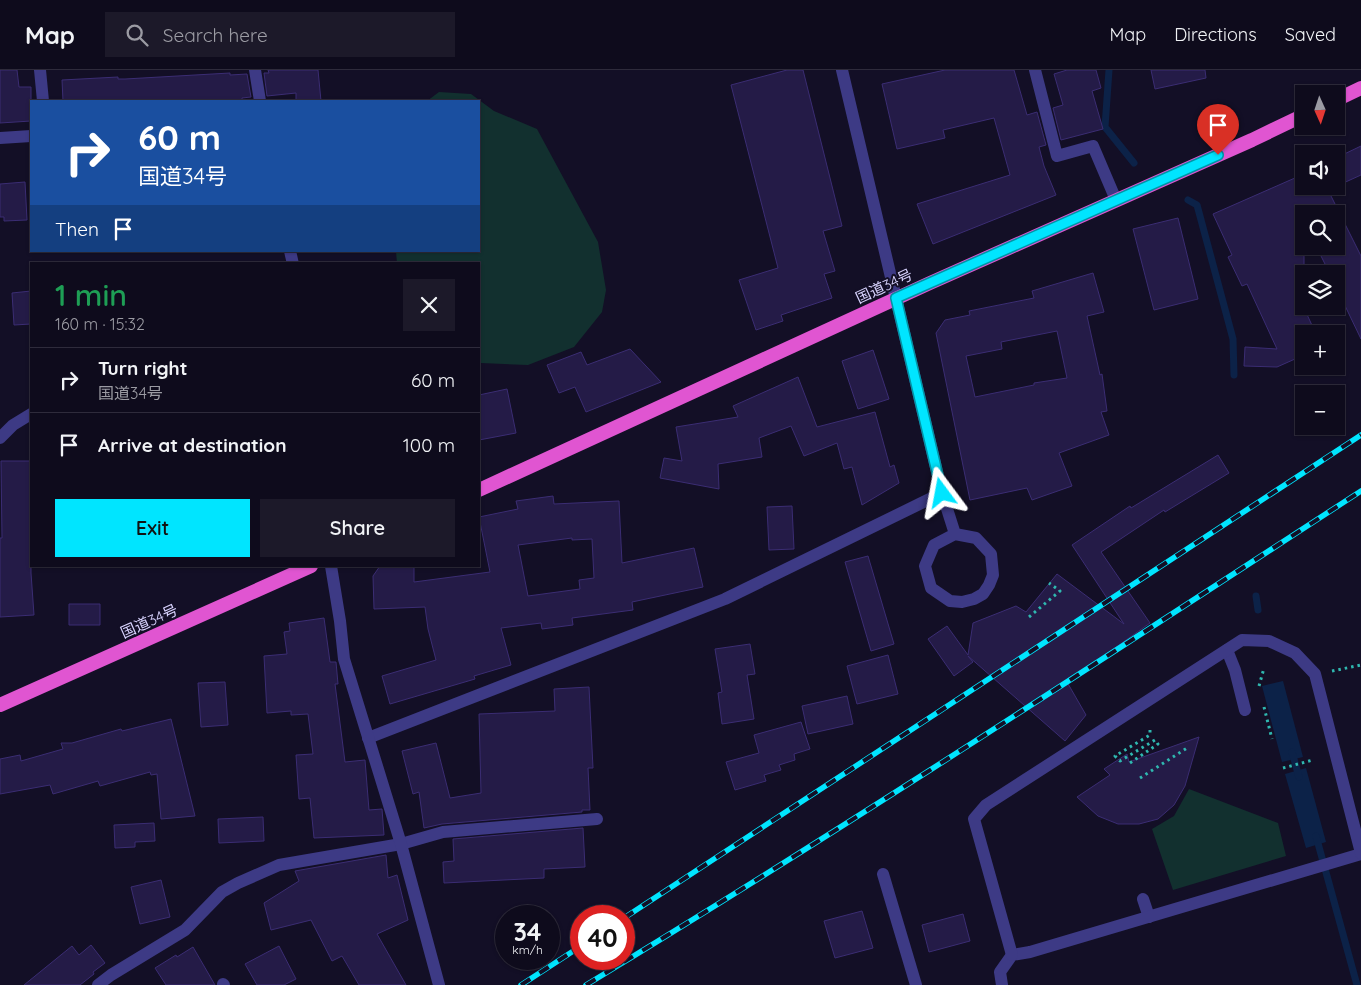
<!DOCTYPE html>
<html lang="en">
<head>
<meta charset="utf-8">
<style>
  body { margin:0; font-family:Quicksand,"Noto Sans JP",sans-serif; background:#1c1929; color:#f1f3f6; height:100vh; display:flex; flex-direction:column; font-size:19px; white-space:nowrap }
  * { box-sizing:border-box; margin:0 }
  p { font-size:16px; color:#9b9ba3 }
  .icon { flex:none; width:28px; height:28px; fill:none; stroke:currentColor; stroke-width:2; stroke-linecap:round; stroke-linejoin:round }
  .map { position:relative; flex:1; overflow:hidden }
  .side { position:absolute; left:30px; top:192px; width:450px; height:305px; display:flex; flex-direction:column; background:#0e0b1c; border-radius:0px; box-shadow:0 1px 4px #0004,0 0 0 1px #2e2b3b }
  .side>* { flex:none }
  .hud { position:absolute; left:30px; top:30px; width:450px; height:152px; border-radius:0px; box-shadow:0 1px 4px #0004,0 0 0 1px #2e2b3b; background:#1a4fa0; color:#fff; overflow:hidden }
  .needle { width:32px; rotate:177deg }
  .fabs { position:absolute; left:1295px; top:15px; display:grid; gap:10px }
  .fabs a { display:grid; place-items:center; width:50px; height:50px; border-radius:0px; background:#0e0b1c; box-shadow:0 1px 4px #0004,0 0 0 1px #2e2b3b; font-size:25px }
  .speed { position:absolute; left:495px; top:835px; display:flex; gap:10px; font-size:25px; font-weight:700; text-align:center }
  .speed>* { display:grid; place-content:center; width:65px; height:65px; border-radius:50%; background:#0e0b1c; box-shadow:0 1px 4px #0004,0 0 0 1px #2e2b3b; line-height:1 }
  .speed small { font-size:12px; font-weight:400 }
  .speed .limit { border:8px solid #d22; background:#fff; color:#111 }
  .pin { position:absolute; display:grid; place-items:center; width:42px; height:42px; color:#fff; margin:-51px -21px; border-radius:50% 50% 50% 0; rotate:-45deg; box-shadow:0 0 5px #0007 }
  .pin .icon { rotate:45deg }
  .me { position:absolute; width:55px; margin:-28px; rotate:347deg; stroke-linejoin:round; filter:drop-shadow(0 0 4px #0008) }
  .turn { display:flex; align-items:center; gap:18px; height:105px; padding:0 25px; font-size:22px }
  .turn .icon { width:65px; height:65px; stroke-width:2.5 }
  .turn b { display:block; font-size:35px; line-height:42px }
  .then { display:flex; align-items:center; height:48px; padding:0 25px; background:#0003; gap:10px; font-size:19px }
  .round { display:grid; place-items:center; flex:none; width:52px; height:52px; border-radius:0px; background:#1c1929 }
  .headline { display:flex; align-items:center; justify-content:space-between; height:85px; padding:0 25px }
  h1 { font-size:30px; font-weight:600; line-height:38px; color:#1e9e55 }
  .cta { display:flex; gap:10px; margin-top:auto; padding:10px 25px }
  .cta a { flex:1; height:58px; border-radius:0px; background:#00e5ff; color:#111; font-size:20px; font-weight:600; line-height:58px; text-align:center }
  .cta a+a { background:#1c1929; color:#f1f3f6 }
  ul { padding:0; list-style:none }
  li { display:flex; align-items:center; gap:15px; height:65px; padding:0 25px; border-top:1px solid #2e2b3b }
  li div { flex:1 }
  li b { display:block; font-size:19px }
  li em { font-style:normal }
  header { display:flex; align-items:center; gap:30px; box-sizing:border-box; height:70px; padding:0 25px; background:#0e0b1c; border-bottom:1px solid #2e2b3b }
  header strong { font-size:24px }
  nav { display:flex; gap:28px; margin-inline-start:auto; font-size:18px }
  .search { width:350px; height:45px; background:#1c1929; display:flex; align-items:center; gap:12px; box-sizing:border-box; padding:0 18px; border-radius:0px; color:#9b9ba3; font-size:19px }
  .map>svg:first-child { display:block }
</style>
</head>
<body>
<header>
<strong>Map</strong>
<div class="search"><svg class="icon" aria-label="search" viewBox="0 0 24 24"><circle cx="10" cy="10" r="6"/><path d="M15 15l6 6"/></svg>Search here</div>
<nav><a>Map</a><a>Directions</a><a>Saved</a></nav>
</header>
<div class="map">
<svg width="1361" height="915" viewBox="0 0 1361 915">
  <rect width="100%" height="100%" fill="#130f26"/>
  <path fill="#12302f" d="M 439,22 L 471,24 L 494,41 L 537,59 L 598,172 L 606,220 L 602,242 L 574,277 L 528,295 L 481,293 L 479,273 L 479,194 L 397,194 L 396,181 L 479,181 L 479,31 L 427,31 Z
    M 1189,719 L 1278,753 L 1286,786 L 1173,820 L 1152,759 L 1174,746 Z"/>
  <path fill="#0c2248" d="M 1283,611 L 1303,687 L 1282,692 L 1262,616 Z
    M 1306,698 L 1326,772 L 1306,778 L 1285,704 Z"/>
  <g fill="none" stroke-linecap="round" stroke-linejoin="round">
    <path stroke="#0c2248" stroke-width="7" d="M 1109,0 L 1105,57 L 1134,93
      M 1188,130 L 1197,135 L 1233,269 L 1234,305
      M 1256,526 L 1258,540
      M 1292,682 L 1299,707
      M 1316,766 L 1357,915"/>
  </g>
  <path fill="#241b47" stroke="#3b2d73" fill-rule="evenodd" d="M 0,0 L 17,0 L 19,17 L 31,17 L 31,51 L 0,53 Z
    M 268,0 L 318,0 L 321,31 L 296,31 L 296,23 L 267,26 L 264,3 L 269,3 Z
    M 787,0 L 803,0 L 842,156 L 823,161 L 835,201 L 824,204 L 832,228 L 781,245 L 783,251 L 756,260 L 739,210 L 778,198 L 731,15 Z
    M 945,0 L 1014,0 L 1027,45 L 1037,42 L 1046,75 L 1039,77 L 1044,96 L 1056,125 L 933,174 L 917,134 L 1010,105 L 994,48 L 943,60 L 945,68 L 897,79 L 882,14 Z
    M 1067,0 L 1096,0 L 1101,18 L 1092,21 L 1103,59 L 1061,70 L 1053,38 L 1063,35 L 1054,4 Z
    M 1151,0 L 1205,0 L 1206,8 L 1155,19 Z
    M 230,3 L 230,5 L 247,4 L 251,27 L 242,28 L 242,31 L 63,31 L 62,10 L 118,7 L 118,9 L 125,9 Z
    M 1361,76 L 1361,105 L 1328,120 L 1361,186 L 1361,269 L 1336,217 L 1336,204 L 1330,204 L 1316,176 L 1336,176 L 1336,144 L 1304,144 L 1304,238 L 1316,264 L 1304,264 L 1304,285 L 1277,297 L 1244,296 L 1245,277 L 1277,279 L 1247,214 L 1242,216 L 1228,187 L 1232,185 L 1213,144 L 1304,104 L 1304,116 L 1336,116 L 1336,88 Z
    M 25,112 L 27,150 L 4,151 L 4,147 L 0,147 L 0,114 Z
    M 1178,148 L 1198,229 L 1154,240 L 1133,159 Z
    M 1093,203 L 1104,242 L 1087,246 L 1100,305 L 1102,304 L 1107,341 L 1101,342 L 1109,365 L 1059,383 L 1072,416 L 1032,430 L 1027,418 L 970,430 L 936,263 L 945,250 L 970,245 L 969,241 L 1034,228 L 1032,221 ZM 1057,261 L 1067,308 L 1034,313 L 1034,315 L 975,327 L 966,286 L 1002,279 L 1001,272 Z
    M 31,221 L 31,254 L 14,255 L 12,223 Z
    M 630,279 L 661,312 L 586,342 L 575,317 L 559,323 L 547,295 L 581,282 L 587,295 Z
    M 873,280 L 889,329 L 858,339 L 842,291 Z
    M 798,307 L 817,357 L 875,342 L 890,397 L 894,395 L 899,413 L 862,435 L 852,397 L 844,399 L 837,373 L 804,386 L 791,356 L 759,368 L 762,387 L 718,394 L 719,419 L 660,408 L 664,388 L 682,391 L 676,357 L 738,347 L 733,336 Z
    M 507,319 L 516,363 L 479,370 L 479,325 Z
    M 1218,385 L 1229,403 L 1165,442 L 1164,440 L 1101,482 L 1150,553 L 1067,612 L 1086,645 L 1065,671 L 968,586 L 973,592 L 954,606 L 928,569 L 947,556 L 968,585 L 973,553 L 1016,536 L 1026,542 L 1057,504 L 1124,554 L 1072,475 L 1130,436 L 1131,438 Z
    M 1,391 L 31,391 L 31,503 L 34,545 L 0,547 L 0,468 L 2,468 Z
    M 553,426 L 554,434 L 619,431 L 622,493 L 694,478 L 703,517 L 632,532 L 633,540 L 572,548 L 573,555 L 542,559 L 541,553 L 501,558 L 511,595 L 474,606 L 475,609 L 390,634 L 382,606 L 436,590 L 428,559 L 425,537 L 374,539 L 373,506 L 380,496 L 414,496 L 414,512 L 490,502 L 479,447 L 518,439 L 516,431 ZM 572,468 L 572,470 L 592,469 L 594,508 L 579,510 L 580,519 L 528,526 L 518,475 Z
    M 792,436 L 794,479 L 769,480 L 767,437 Z
    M 868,486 L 894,574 L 871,581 L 845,492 Z
    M 69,534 L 100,534 L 100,555 L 69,555 Z
    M 324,548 L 330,592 L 336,592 L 338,614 L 335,614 L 345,692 L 365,690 L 369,740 L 382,739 L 384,765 L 314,768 L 310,728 L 299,729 L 296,685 L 313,684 L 308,644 L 291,645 L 291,641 L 267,643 L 264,586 L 287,584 L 284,562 L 290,561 L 289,553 Z
    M 750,574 L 755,604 L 747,605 L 754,649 L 722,654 L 718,623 L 722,622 L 715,579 Z
    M 888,585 L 898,624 L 857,634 L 847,596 Z
    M 225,612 L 228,655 L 201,657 L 198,613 Z
    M 589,617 L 593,698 L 588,698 L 590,740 L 582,740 L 582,742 L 442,754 L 424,758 L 419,722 L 413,724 L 402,681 L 436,673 L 450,728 L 481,723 L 479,644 L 555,641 L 554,619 Z
    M 847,626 L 853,654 L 808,664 L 802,636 Z
    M 171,649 L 195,746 L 161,749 L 157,704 L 151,705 L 150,702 L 100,716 L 98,711 L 53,724 L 50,715 L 0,724 L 0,689 L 20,685 L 21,691 L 63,679 L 61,673 L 72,673 L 121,659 L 122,661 Z
    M 801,652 L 810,679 L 794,684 L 795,690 L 779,695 L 781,700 L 764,705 L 766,711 L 735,720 L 726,692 L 759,683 L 754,665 Z
    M 1199,667 L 1185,716 L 1174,735 L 1158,749 L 1139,754 L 1118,754 L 1098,746 L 1077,727 L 1110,705 L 1104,699 L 1127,684 L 1129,692 Z
    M 263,747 L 264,771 L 219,773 L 218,749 Z
    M 154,753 L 155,771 L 135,772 L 135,777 L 115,778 L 114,755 Z
    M 583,758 L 585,797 L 544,799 L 544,808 L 444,813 L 443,792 L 454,791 L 453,769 Z
    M 386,785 L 388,808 L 397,805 L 408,850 L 377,864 L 406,915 L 359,915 L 342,886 L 332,891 L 311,850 L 271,860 L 264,833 L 299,811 L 295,801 Z
    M 161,810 L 170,847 L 140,854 L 131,817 Z
    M 862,841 L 873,878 L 835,888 L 824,851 Z
    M 963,844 L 970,871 L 929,882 L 922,855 Z
    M 91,875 L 105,893 L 93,902 L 94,904 L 80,915 L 24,915 L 72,876 L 79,885 Z
    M 279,876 L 296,909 L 284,915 L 257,915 L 245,894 Z
    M 193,877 L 215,915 L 166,915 L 155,898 L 176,885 L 177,887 Z"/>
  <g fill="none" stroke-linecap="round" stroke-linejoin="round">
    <path stroke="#2fb8b0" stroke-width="3" stroke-dasharray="2.5 4" stroke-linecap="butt" d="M 1029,547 L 1060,521 L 1049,513
      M 1332,601 L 1361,595
      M 1259,616 L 1264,598
      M 1264,637 L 1272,669
      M 1130,693 L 1158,674 L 1155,670 L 1120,691 L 1115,686 L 1150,665 L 1150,656
      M 1283,698 L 1313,690
      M 1140,708 L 1187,678"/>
    <path stroke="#3d3a85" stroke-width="12" d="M 40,0 L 43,31
      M 942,423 L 955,464
      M 955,464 L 976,468 L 991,484 L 993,505 L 989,515 L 983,524 L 974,529 L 962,532 L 950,531 L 931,518 L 925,496 L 934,475 Z
      M 1227,580 L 1235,600 L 1245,640
      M 401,774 L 443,762 L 597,749
      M 1143,829 L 1149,847
      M 223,914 L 224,915"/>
    <path stroke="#3d3a85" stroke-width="12" d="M 255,0 L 260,31
      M 1035,0 L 1057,86 L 1093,76 L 1116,130
      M 0,68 L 31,66
      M 290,181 L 293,194
      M 0,368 L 13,355 L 31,344
      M 368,668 L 725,529 L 942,423
      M 883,804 L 916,915
      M 98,915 L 111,905 L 185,860 L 222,822 L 238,813 L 279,795 L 401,774
      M 1002,915 L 1000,902 L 1012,885 L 1030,882 L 1361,784"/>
    <path stroke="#3d3a85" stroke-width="12" d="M 842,0 L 942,423
      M 331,496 L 340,551 L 344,589 L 401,774 L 439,915
      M 1012,885 L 974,749 L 986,735 L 1242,570 L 1269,571 L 1295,583 L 1315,604 L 1361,783"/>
    <path stroke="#e055d1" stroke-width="14" d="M 1336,30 L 1361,18
      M 479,420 L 930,213 L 1252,70 L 1304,45
      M 0,635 L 311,496"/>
    <g stroke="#00e5ff" stroke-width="5.5">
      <path id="rail" d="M 624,848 L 1361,365
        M 521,915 L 581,876
        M 586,915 C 848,756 1104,588 1361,421"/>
    </g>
    <use href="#rail" stroke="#130f26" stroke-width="4" stroke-dasharray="11" stroke-linecap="butt"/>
  </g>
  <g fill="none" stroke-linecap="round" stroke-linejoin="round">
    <g stroke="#0095a6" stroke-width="12">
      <path id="route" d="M 942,423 L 896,228 L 1218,85"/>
    </g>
    <use href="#route" stroke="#00e5ff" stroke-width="9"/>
  </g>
  <g text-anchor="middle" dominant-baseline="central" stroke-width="4" stroke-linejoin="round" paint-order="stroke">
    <g font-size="15" fill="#d9d4ff" stroke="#130f26">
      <text transform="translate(884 216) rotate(-25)">国道34号</text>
      <text transform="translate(149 551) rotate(-24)">国道34号</text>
    </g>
  </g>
</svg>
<div class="fabs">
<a><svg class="needle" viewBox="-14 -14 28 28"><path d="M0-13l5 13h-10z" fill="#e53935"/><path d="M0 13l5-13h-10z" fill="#9b9ba3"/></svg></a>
<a><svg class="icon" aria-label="sound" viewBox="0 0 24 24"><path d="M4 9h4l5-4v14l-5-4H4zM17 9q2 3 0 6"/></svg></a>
<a><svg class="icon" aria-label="search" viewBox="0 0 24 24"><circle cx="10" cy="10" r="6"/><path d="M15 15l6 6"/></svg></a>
<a><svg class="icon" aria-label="layers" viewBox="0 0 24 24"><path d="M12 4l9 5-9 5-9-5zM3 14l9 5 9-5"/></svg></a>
<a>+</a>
<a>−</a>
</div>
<div class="speed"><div>34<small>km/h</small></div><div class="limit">40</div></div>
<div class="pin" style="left:1218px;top:85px;background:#d93025"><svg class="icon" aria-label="arrive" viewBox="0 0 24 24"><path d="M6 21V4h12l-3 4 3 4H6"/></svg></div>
<svg class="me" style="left:942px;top:423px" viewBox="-20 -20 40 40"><path d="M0-17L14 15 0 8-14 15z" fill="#00e5ff" stroke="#fff" stroke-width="4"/></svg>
<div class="hud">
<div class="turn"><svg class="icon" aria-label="right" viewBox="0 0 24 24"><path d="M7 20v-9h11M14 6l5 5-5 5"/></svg><div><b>60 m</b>国道34号</div></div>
<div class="then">Then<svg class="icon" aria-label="arrive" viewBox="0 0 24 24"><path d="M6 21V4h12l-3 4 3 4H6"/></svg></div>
</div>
<section class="side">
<div class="headline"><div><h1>1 min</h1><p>160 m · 15:32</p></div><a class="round"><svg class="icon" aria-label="close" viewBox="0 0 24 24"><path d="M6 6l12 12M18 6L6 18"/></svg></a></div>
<ul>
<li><svg class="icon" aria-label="right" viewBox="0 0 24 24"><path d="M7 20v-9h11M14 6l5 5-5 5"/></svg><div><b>Turn right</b><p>国道34号</p></div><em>60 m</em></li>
<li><svg class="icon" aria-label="arrive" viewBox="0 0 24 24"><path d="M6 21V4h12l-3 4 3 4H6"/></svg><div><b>Arrive at destination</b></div><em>100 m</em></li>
</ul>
<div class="cta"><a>Exit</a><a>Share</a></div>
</section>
</div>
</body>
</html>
